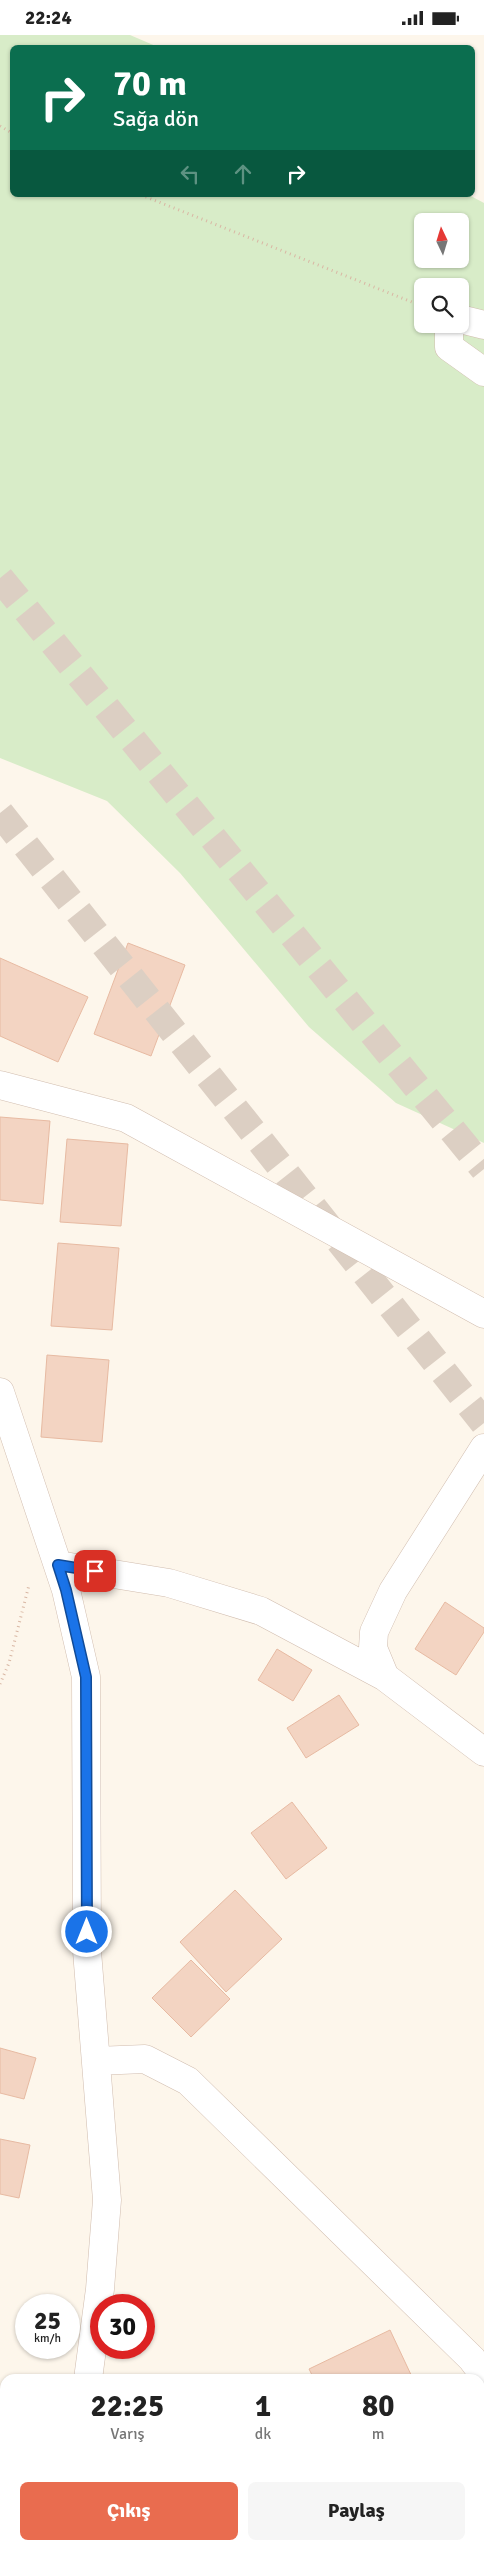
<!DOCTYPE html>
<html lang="tr">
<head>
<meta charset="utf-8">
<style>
  body { margin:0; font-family:Signika,sans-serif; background:#f6f6f6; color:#222; height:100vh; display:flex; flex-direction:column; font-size:19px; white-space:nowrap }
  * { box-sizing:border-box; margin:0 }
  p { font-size:16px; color:#767676 }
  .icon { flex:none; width:28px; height:28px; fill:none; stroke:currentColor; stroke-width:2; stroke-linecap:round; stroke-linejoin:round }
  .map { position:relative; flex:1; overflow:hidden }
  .panel { position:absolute; left:0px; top:2339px; width:485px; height:176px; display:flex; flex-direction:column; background:#fff; border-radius:15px 15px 0 0; box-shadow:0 1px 4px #0004 }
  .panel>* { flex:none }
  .top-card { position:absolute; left:10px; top:10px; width:465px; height:152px; border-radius:8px; box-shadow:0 1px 4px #0004; background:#0b6e4f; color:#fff; overflow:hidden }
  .needle { width:32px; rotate:356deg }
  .tools { position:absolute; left:414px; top:178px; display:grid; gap:10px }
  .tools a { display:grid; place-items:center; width:55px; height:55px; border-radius:8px; background:#fff; box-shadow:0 1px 4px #0004; font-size:25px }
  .speed { position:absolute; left:15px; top:2259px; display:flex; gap:10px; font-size:25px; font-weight:700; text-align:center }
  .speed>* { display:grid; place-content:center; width:65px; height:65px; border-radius:50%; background:#fff; box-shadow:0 1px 4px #0004; line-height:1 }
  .speed small { font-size:12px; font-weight:400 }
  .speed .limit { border:8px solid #d22; background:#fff; color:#111 }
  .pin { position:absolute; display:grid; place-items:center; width:42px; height:42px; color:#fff; margin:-21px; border-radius:10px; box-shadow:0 2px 8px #0006 }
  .me { position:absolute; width:55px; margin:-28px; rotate:0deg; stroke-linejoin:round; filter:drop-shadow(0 0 4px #0008) }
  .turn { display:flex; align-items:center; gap:18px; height:105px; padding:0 20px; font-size:22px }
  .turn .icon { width:65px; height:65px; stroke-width:2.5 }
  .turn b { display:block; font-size:35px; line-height:42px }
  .lanes { display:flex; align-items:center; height:48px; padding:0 20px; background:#0003; justify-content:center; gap:25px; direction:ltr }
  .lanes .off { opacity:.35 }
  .eta { display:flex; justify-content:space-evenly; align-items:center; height:85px; text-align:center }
  .eta b { font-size:30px; font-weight:800; line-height:35px }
  .primary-button { display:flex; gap:10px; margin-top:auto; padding:10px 20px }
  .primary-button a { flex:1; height:58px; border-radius:8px; background:#e96c4f; color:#fff; font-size:20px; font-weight:800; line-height:58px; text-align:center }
  .primary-button a+a { background:#f6f6f6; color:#222 }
  .status { display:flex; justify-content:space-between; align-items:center; height:35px; padding:0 25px; background:#fff; direction:ltr }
  .status svg { height:14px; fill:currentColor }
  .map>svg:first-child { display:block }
</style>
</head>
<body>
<div class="status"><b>22:24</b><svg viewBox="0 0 49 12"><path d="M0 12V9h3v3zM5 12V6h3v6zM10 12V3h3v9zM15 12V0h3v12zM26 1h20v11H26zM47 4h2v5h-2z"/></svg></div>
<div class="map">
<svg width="484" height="2514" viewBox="0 0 484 2514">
  <rect width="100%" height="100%" fill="#fdf6eb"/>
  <path fill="#d8ecc8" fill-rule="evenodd" d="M 0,0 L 130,0 L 158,12 L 12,12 L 12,160 L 469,160 L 484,168 L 484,1108 L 396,1068 L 309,992 L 180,838 L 107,766 L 0,723 ZM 422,186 L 460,186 L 460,224 L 422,224 ZM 422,251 L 460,251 L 460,289 L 422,289 Z"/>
  <path fill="#f3d4c2" stroke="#e7baa2" d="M 128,908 L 185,930 L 151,1021 L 94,999 Z
    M 0,923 L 88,962 L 58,1027 L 0,1001 Z
    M 0,1082 L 50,1086 L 43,1169 L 0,1165 Z
    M 67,1104 L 128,1109 L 121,1191 L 60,1187 Z
    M 58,1208 L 119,1213 L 112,1295 L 51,1291 Z
    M 47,1320 L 109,1325 L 102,1407 L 41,1402 Z
    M 445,1567 L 484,1593 L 484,1597 L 456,1640 L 415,1614 Z
    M 277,1614 L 312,1635 L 293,1666 L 258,1645 Z
    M 339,1660 L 359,1690 L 306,1723 L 287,1693 Z
    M 292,1767 L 327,1813 L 286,1844 L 251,1798 Z
    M 235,1855 L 282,1904 L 226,1957 L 180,1907 Z
    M 191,1925 L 230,1964 L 191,2002 L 152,1963 Z
    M 0,2013 L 36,2023 L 24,2064 L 0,2058 Z
    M 0,2104 L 30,2110 L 19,2163 L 0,2159 Z
    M 390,2295 L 413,2344 L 314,2344 L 309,2334 Z"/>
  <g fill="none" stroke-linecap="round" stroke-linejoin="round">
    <path stroke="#dccfc3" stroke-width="28" stroke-dasharray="28 14" stroke-linecap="butt" d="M 0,543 L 484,1134
      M 0,778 L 484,1388"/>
    <g stroke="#d1bdaf" stroke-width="29">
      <path id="minor" d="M 460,284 L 484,290
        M 449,289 L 449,312 L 484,337
        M 0,1050 L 126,1083 L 484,1279
        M 0,1357 L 66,1555 L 86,1642 L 87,1916 L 107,2165 L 100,2254 L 88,2344
        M 484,1413 L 393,1556 L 374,1597 L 373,1613 L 385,1642 L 484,1717
        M 58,1530 L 169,1548 L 261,1576 L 385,1642
        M 96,2026 L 145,2024 L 188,2046 L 472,2324 L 484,2340
        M 72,2510 L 72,2514"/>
    </g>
    <path stroke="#d9b7a4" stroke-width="3" stroke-dasharray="1 4" stroke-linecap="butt" d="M 0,91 L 12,98
      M 141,160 L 422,271
      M 0,1649 L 9,1628 L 29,1550"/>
    <use href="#minor" stroke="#fff" stroke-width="28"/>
  </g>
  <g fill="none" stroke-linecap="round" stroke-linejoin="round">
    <g stroke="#114b97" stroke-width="12">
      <path id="route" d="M 87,1897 L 86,1642 L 66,1555 L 58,1530 L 95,1536"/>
    </g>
    <use href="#route" stroke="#1a73e8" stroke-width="9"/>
  </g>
</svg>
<div class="tools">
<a><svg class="needle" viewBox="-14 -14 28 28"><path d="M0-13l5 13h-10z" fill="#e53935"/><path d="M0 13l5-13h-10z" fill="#767676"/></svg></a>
<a><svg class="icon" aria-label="search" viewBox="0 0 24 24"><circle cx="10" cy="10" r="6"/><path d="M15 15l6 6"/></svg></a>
</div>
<div class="speed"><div>25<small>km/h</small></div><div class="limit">30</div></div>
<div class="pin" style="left:95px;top:1536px;background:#d93025"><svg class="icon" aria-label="arrive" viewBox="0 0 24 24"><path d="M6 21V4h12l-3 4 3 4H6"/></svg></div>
<svg class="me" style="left:87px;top:1897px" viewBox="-20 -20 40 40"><circle r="17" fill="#1a73e8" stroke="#fff" stroke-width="3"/><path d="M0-11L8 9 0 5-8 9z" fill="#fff"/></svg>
<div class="top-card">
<div class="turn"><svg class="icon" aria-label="right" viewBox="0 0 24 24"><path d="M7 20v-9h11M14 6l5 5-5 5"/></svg><div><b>70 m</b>Sağa dön</div></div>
<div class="lanes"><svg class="icon off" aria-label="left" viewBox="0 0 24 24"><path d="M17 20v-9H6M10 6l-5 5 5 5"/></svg><svg class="icon off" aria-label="ahead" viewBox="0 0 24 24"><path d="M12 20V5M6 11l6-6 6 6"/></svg><svg class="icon" aria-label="right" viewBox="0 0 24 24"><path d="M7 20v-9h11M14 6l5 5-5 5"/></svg></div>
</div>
<section class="panel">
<div class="eta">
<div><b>22:25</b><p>Varış</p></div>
<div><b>1</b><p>dk</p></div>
<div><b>80</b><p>m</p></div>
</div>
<div class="primary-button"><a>Çıkış</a><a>Paylaş</a></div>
</section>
</div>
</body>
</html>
